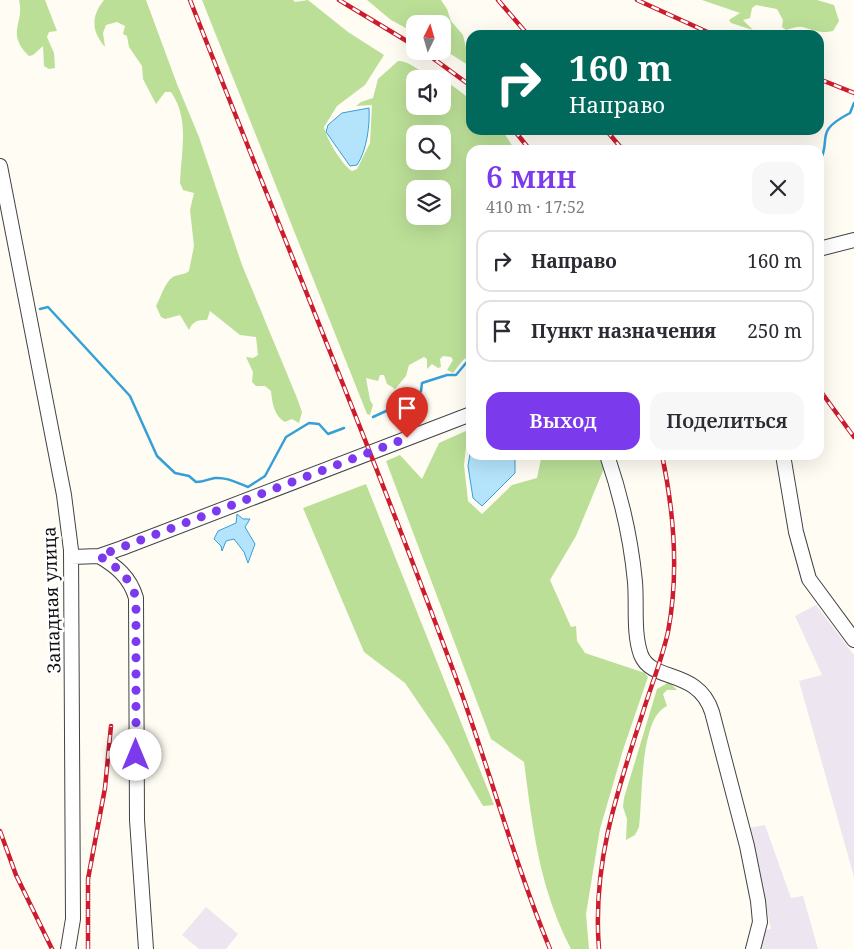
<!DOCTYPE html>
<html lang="ru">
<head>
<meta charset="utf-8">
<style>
  body { margin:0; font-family:"Noto Serif",serif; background:#f7f7f7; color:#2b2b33; height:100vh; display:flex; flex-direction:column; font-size:19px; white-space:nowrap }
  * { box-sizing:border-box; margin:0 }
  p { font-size:16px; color:#7c7c81 }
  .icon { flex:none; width:28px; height:28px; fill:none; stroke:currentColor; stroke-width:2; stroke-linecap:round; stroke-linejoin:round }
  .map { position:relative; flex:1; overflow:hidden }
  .drawer { position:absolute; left:466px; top:145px; width:358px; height:315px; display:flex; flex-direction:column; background:#fff; border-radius:15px; box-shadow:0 5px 20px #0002 }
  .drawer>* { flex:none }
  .top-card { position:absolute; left:466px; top:30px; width:358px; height:105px; border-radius:15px; box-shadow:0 5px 20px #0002; background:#00695c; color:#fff; overflow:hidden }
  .needle { width:32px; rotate:5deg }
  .controls { position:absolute; left:406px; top:15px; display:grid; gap:10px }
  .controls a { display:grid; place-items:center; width:45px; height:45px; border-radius:10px; background:#fff; box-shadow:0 5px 20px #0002; font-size:25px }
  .pin { position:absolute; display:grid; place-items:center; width:42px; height:42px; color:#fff; margin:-51px -21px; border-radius:50% 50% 50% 0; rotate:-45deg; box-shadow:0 0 5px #0007 }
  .pin .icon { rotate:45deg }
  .me { position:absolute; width:55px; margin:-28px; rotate:0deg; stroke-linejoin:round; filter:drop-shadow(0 0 4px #0008) }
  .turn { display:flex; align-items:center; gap:18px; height:105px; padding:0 20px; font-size:22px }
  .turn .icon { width:65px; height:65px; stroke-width:2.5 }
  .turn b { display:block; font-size:35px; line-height:42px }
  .round { display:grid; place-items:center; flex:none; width:52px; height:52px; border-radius:15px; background:#f7f7f7 }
  .summary { display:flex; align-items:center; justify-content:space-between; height:85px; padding:0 20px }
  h1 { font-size:30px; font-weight:600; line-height:38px; color:#7c3aed }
  .action { display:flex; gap:10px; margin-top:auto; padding:10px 20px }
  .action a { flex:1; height:58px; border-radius:15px; background:#7c3aed; color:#fff; font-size:20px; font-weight:600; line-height:58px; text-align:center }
  .action a+a { background:#f7f7f7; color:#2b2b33 }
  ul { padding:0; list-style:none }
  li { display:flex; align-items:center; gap:15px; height:62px; margin:0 10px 8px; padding:0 10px; border:2px solid #e1e1e2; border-radius:15px }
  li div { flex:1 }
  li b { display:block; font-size:19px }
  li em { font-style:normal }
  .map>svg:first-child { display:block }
</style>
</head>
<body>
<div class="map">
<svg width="854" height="949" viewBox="0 0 854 949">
  <rect width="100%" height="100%" fill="#fffcf4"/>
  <path fill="#ede5ef" d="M 816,605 L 854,655 L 854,877 L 799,681 L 822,675 L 795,616 Z
    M 765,825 L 791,898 L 803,896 L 818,949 L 747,949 L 762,931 L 771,929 L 749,828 Z
    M 206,907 L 238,934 L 226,949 L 199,949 L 182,935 Z"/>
  <path fill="#bbdf97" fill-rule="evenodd" d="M 19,0 L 45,0 L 57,31 L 49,32 L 47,37 L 54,53 L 55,68 L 49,69 L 44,66 L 43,46 L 33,55 L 29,56 C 5,33 25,23 19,0 Z
    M 104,0 L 146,0 L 177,84 L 199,137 L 242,265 L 297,398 L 302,412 L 299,423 L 292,419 L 285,422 C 274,416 272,402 271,391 L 265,386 L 256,386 L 252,382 L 253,372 L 246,357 L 253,358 L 258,355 L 256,337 L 240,335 L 210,311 L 207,320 C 197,320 193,321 189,330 L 180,315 L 165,319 L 161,317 L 156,306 C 161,297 166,279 175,276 C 180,274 184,275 189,271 L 194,246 L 190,210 L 194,193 L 183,190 L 180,183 C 181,152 190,119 171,92 L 165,92 L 156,104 L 143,79 L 142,66 L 129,47 L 127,36 L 123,34 L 125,26 L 117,22 L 106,25 L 103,33 L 105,47 C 91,31 91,16 104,0 Z
    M 202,0 L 293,0 L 295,2 L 308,0 L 348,32 L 384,55 L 365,85 L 337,106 L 324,127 C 326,138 342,165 352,171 L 357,169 L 370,143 L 372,105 L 356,106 L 361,102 L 373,98 L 378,79 L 398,61 C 409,61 414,68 423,72 C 447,80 452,85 471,100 L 471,130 L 502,130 L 515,150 L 471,150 L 471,355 L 463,360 L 453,373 L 447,370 L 453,360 L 451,357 L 443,356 L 440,359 L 441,367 L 438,368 L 432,364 L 427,369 L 427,359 L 424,357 L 409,365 L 406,376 L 395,389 L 387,384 L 384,375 L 380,375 L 378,381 L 366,378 L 370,400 L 373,405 L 370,415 L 367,414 ZM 415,79 L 442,79 L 442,106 L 415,106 ZM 415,134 L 442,134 L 442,161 L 415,161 ZM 415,189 L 442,189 L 442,216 L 415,216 Z
    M 367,0 L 441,0 L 447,9 L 451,21 L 463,35 L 466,48 L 471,52 L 471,67 L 443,49 L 442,24 L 415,24 L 415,33 L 391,20 Z
    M 702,0 L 817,0 L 834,5 L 839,21 L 833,31 C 820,34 814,30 802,27 C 796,26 791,29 786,30 L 782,27 L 783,20 L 777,9 L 756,5 L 752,8 L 750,18 L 743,20 L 753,30 L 731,23 L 729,20 L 740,13 Z
    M 468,430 L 464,465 L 468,501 L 482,514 L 512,485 L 537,478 L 541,459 L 536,455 L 601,455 L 605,466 L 576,536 L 550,580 L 571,627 L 576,626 L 577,641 L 585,653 L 645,673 L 648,677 L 623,750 L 600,829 L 586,914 L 589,949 L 571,949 C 539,887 533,830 524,762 L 491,739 L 386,461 L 400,455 L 422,479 L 439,443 Z
    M 366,484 L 494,805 L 483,806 L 448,746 L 405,683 L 364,652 L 303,508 Z
    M 669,682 L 677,690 L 667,690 L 663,694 L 667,706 C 639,718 643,800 639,827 L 635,835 L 626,840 L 627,819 L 623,807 L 624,798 L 657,689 Z"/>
  <path fill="#b4e4fb" stroke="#359fd7" d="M 369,108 C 370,125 367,150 357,165 L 350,166 L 326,132 L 328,125 L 342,113 Z
    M 471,447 L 471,455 L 515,455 L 515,473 L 482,506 L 473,498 L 468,466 Z
    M 237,514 L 243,519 L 250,519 L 245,527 L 255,544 L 248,563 L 244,552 L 234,539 L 226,541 L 222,551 L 221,546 L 214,539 L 218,531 L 236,523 Z"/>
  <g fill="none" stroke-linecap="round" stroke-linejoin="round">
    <path stroke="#359fd7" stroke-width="2.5" d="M 819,164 C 833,137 812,133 850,113 L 854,103
      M 40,309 L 48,307 L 130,396 L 157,456 L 175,473 L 189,476 L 196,482 C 204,482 208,479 215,478 C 227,477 237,483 248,487 L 265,476 L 286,437 L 309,423 L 319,424 L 328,434 L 344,428
      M 373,417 L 410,400 L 416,401 L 421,391 L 422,383 L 447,375 L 456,375 L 471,357"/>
    <g stroke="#434343" stroke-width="16">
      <path id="minor" d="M 0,166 L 64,495 L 71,550 L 73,919 L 68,949
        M 819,249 L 854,240
        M 607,455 C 621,496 631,539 635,582 C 637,605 633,633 641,655 C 652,683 698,668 712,712 L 747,846 L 758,901 L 760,922 L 753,949
        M 783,455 L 796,532 L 809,579 L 854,640
        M 99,556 C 116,566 130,577 136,598 L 137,820 L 146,949
        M 72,557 L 99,556 L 122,548 L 471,414"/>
    </g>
    <use href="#minor" stroke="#fff" stroke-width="14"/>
    <g stroke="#cc1c2e" stroke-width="4.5">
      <path id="rail" d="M 190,0 C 280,230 375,457 460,689 C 491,775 515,864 550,949
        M 339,0 L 415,46
        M 498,0 L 528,35
        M 637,0 L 714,35
        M 423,51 L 471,86
        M 819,79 L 854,93
        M 514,130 L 530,150
        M 606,130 L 623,150
        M 819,389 L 854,437
        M 0,831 L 16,875 L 52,949
        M 88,949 L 88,879 L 105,788 L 111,726
        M 599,949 C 592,864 617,792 643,712 C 651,686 662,659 668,632 C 679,574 674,512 662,455"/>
    </g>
    <use href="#rail" stroke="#fff" stroke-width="2.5" stroke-dasharray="8" stroke-linecap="butt"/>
  </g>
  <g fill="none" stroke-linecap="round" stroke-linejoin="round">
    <path stroke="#7c3aed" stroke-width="9" stroke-dasharray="0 16.2" d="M 136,755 L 136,598 C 130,577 116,566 99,556 L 407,438"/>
  </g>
  <g text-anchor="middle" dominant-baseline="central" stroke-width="5" stroke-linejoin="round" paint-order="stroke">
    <g font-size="18" fill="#101010" stroke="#fff">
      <text transform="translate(51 600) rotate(-92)">Западная улица</text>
    </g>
  </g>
</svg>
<div class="controls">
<a><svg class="needle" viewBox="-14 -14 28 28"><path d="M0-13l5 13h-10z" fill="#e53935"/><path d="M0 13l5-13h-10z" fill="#7c7c81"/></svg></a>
<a><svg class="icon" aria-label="sound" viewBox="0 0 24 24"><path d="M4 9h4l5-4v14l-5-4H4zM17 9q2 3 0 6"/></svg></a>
<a><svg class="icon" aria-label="search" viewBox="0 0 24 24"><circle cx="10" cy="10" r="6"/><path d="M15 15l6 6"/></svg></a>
<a><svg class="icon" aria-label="layers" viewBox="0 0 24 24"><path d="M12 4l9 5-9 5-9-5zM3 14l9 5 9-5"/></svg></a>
</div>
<div class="pin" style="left:407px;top:438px;background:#d93025"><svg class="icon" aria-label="arrive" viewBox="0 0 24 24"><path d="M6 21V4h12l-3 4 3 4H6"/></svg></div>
<svg class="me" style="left:136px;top:755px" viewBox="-20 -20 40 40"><circle r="19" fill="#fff"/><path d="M0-13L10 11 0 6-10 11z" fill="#7c3aed"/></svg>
<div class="top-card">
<div class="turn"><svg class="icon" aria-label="right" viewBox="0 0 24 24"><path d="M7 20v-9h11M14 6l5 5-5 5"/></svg><div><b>160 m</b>Направо</div></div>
</div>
<section class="drawer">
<div class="summary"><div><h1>6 мин</h1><p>410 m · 17:52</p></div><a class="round"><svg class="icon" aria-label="close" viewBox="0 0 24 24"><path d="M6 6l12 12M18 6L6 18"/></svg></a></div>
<ul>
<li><svg class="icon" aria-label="right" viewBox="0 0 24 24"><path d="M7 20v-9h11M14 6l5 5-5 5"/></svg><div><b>Направо</b></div><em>160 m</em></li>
<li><svg class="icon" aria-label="arrive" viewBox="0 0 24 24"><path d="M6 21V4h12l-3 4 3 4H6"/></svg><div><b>Пункт назначения</b></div><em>250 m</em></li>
</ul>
<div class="action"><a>Выход</a><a>Поделиться</a></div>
</section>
</div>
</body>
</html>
